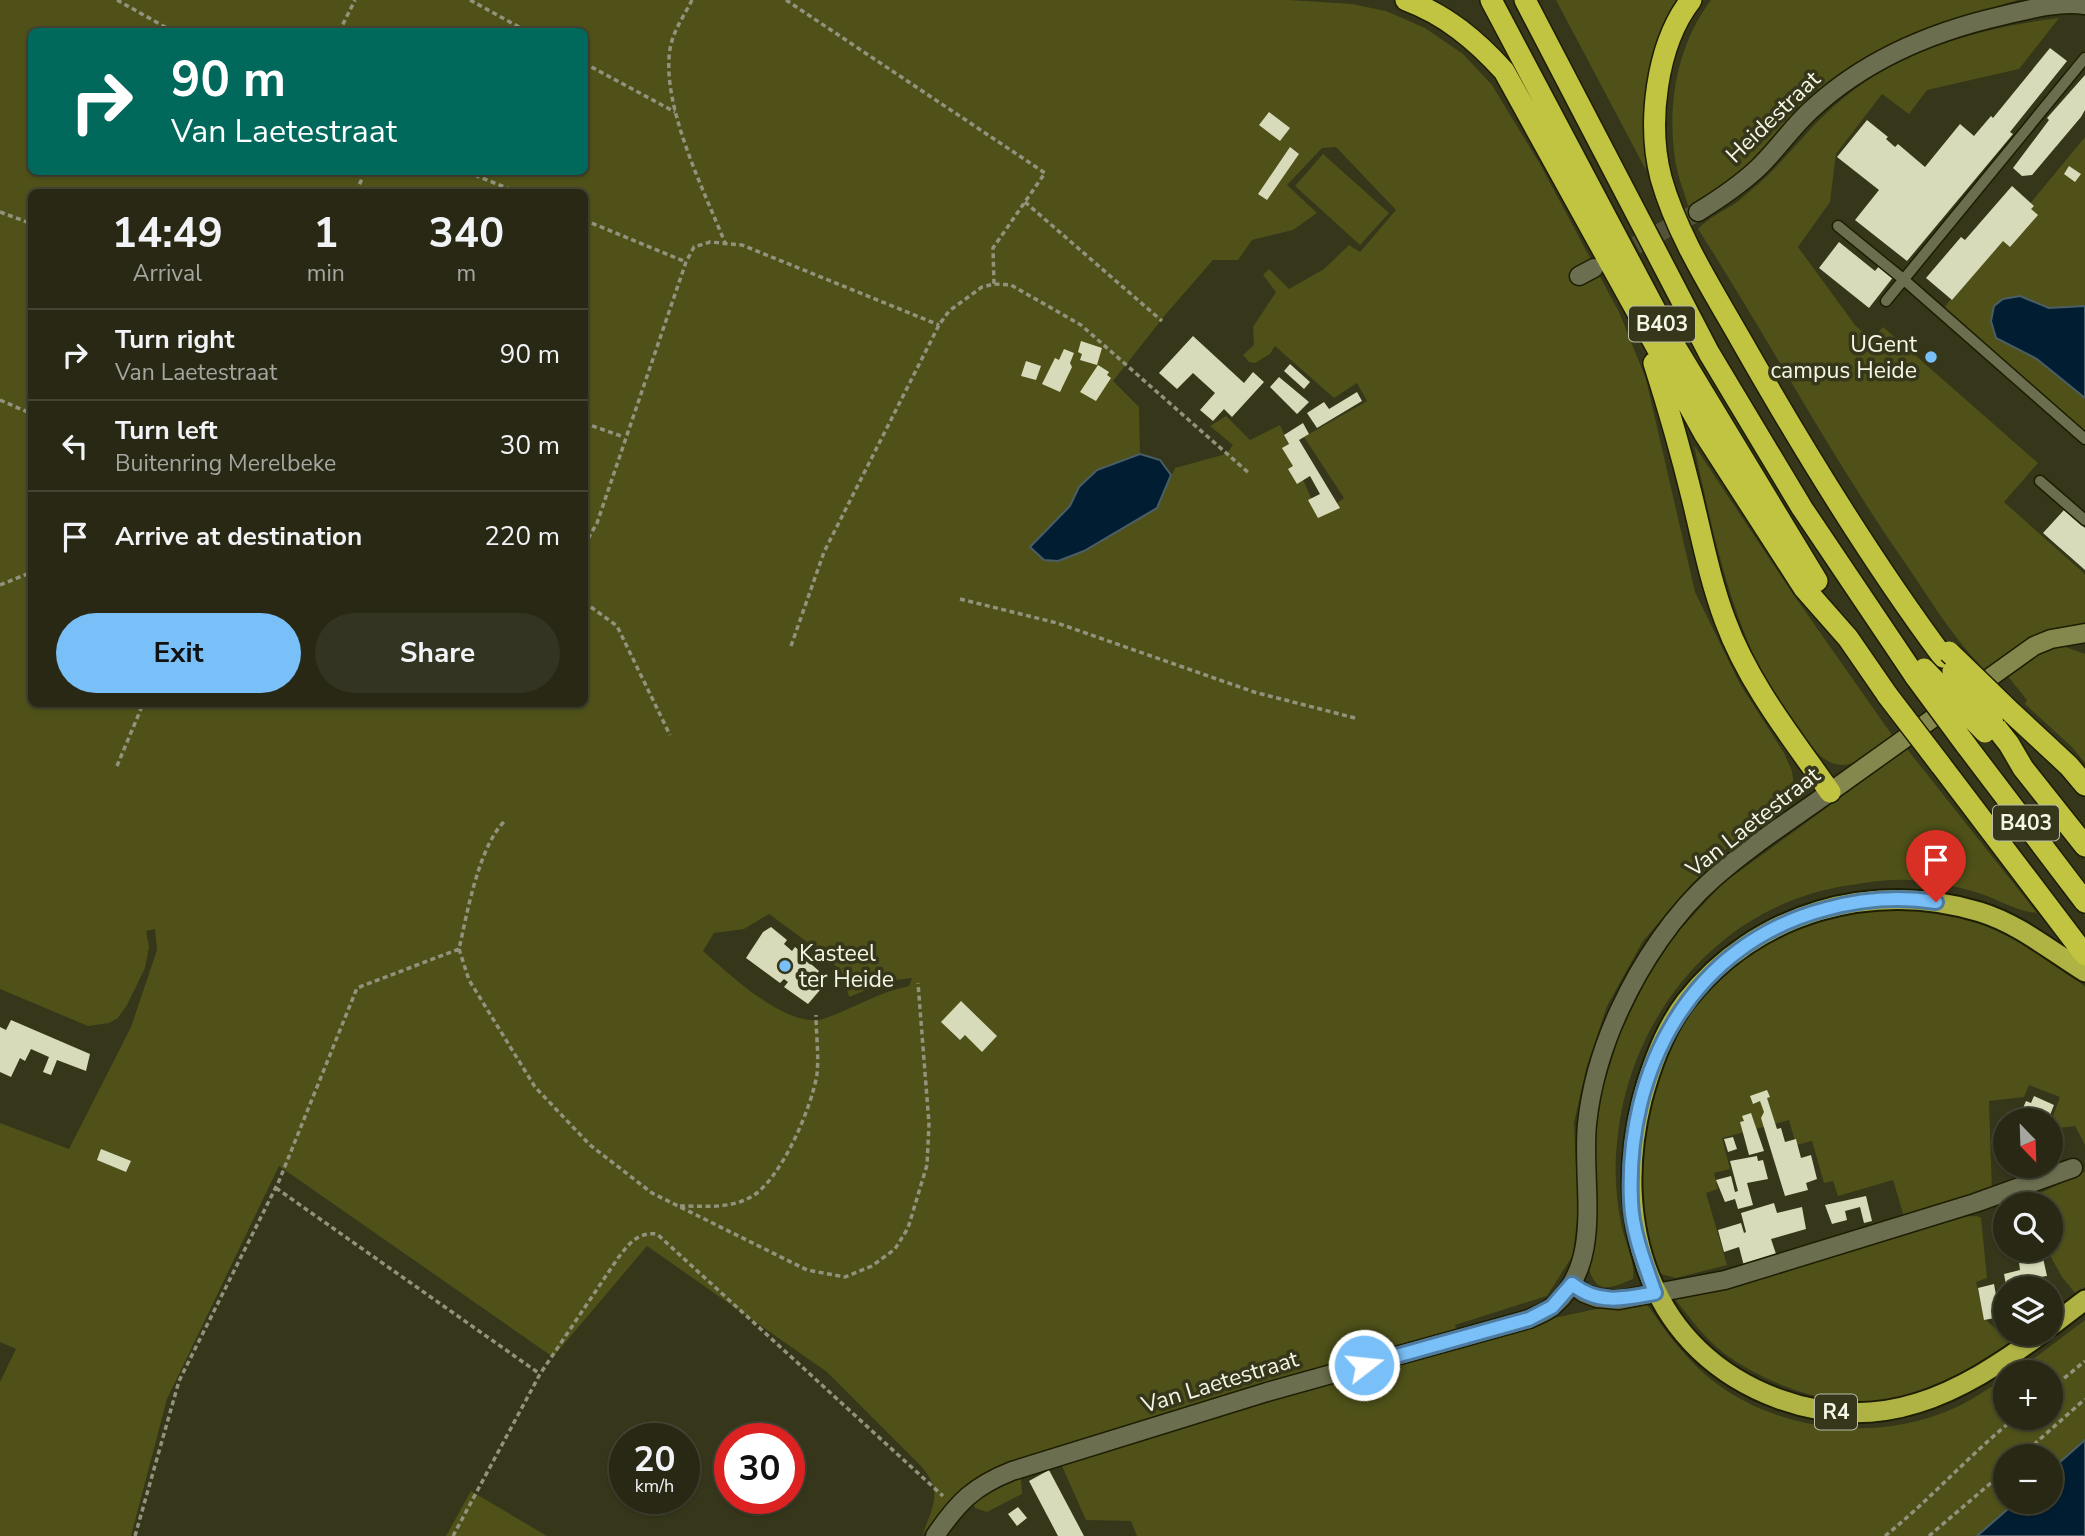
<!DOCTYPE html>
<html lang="en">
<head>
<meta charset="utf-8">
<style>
  body { margin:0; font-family:"Nunito Sans",sans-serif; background:#343422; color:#f1f3f6; height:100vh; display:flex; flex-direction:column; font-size:26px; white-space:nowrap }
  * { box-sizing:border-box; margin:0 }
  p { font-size:23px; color:#a5a6a0 }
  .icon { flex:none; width:38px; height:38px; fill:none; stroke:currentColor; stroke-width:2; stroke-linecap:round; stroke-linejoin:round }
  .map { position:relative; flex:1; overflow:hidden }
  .drawer { position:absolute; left:28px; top:189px; width:560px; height:518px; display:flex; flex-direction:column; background:#282814; border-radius:10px; box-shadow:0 2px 5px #0004,0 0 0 2px #444434 }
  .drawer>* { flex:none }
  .top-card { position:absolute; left:28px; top:28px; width:560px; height:147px; border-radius:10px; box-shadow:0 2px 5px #0004,0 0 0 2px #444434; background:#00695c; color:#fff; overflow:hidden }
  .needle { width:46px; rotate:157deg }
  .tools { position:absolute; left:1993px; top:1108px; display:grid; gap:14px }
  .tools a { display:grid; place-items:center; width:70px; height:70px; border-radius:50%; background:#282814; box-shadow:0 2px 5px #0004,0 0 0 2px #444434; font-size:35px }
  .speed { position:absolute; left:609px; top:1423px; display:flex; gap:14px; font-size:35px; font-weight:700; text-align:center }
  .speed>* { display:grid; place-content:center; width:91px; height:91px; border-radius:50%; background:#282814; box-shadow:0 2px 5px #0004,0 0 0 2px #444434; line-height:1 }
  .speed small { font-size:18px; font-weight:400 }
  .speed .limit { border:10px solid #d22; background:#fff; color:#111 }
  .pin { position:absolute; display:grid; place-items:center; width:60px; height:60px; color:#fff; margin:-72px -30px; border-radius:50% 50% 50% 0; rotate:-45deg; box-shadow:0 0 7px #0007 }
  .pin .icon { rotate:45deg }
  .me { position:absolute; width:77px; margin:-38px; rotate:74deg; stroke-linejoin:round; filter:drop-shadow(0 0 5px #0008) }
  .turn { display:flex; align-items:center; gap:24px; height:147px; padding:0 28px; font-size:32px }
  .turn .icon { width:91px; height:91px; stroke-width:2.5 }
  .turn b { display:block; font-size:49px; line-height:60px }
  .eta { display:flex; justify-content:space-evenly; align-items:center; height:119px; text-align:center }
  .eta b { font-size:42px; font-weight:700; line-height:49px }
  .button { display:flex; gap:14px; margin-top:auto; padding:14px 28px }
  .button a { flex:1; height:80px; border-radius:42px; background:#79bff8; color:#111; font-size:28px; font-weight:700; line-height:80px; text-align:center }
  .button a+a { background:#343422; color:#f1f3f6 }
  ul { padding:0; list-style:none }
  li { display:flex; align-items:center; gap:21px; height:91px; padding:0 28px; border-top:2px solid #444434 }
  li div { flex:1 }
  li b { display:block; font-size:26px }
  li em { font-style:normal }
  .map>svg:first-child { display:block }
</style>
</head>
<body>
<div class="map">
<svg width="2085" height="1536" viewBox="0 0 2085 1536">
  <rect width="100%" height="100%" fill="#35361a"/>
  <path fill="#4f5119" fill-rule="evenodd" d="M 0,0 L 1289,0 L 1352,4 L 1386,11 L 1425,28 L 1463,54 L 1492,85 L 1540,164 L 1620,314 L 1646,379 L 1695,592 L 1740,684 L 1784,753 L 1792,771 L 1795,797 L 1783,811 L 1725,850 L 1689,887 L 1643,941 L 1607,1006 L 1586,1069 L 1574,1123 L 1578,1210 L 1573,1255 L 1547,1296 L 1455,1325 L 1460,1344 L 1549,1319 L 1643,1299 C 1663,1327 1681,1354 1708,1377 C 1774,1431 1872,1443 1950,1410 C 1969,1402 1988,1389 2005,1378 L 2006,1418 L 2051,1418 L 2051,1372 L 2016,1372 L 2085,1320 L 2085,1440 L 2051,1470 L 2051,1456 L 2006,1456 L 2006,1502 L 2016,1502 L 1977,1536 L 1137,1536 L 1131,1521 L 1086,1520 L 1062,1466 L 1021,1478 L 1022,1494 L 987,1512 L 975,1508 L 972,1501 L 1007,1483 L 1001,1466 C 958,1489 950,1497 922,1536 C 933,1505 944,1492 920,1465 L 827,1372 L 647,1246 L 553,1357 L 279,1166 L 167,1399 L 131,1536 L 0,1536 L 0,1382 L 16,1349 L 0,1342 L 0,1123 L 69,1149 L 131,1027 L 157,950 L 155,929 L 146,931 L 149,947 L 145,968 L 127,1005 L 118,1018 L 109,1023 L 88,1026 L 0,989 ZM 32,32 L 584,32 L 584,172 L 32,172 ZM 1336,147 L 1396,210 L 1360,252 L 1349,245 L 1324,269 L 1289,289 L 1269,269 L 1263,275 L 1276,292 L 1253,327 L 1254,345 L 1243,355 L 1249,362 L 1255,363 L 1270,354 L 1275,346 L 1334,398 L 1357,383 L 1367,401 L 1304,437 L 1344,498 L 1319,517 L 1280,425 L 1250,440 L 1226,416 L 1210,426 L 1233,445 L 1226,454 L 1175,468 L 1157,508 L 1084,551 L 1058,561 L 1044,560 L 1031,547 L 1070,506 L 1097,470 L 1140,454 L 1139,407 L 1113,381 L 1166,314 L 1213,260 L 1238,260 L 1252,240 L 1293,230 L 1317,213 L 1287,185 L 1322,148 ZM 32,192 L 584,192 L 584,704 L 32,704 ZM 769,914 L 822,953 L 842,972 L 849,997 L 888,981 L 912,978 L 909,986 C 878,992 853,1009 823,1019 C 787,1029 729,974 703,951 L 714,933 L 744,929 Z
    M 1556,0 L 1678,0 C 1673,7 1670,16 1666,24 C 1645,72 1644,119 1646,170 Z
    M 1711,0 L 2018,0 C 1954,19 1891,40 1837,78 C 1789,111 1761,163 1712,194 C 1704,199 1697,205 1688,206 C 1684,191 1677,175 1675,159 C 1667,104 1677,45 1711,0 Z
    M 2059,18 L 2019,69 L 1927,90 L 1909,114 L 1882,94 L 1836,154 L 1830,202 L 1798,247 L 1855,325 L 1871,340 L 1883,327 L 2038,463 L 2004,502 L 2085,574 L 2085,623 L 2048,632 L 1986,671 C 1953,639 1929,597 1903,560 C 1829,453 1768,338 1698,229 C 1709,217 1724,211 1737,202 C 1747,194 1757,185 1766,177 C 1793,151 1815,120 1845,97 C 1903,49 1985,27 2059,18 Z
    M 2085,137 L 2085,306 L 2049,308 L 2020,296 L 1997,338 L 2037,359 L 2085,398 L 2085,434 L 1943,309 Z
    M 1323,154 L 1389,213 L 1360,245 L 1295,186 Z
    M 1694,445 L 1793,594 L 1892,735 C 1880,744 1858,766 1842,765 C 1820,764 1807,740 1796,724 C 1785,710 1773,696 1765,680 C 1728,606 1711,526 1694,445 Z
    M 2063,646 L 2085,654 L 2085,763 L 2072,747 L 2025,704 L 2027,700 L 2006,674 L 2037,655 Z
    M 1907,749 L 2037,913 C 2018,911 2004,903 1987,896 C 1963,887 1935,882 1909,880 C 1890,879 1870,882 1851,885 C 1721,903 1628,1015 1617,1144 C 1614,1169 1616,1198 1621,1223 C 1624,1241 1636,1262 1633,1279 C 1611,1288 1596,1296 1588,1266 L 1596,1131 L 1602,1090 L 1620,1034 L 1647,978 L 1676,934 L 1722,884 Z
    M 1932,908 L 1991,924 L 2060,963 L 2085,987 L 2085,1145 L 2075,1126 L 2051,1129 L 2051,1121 L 2060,1097 L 2029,1085 L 2024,1097 L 1989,1101 L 1992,1192 L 1905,1220 L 1893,1180 L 1838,1196 L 1833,1181 L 1824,1183 L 1812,1141 L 1796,1145 L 1789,1120 L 1722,1138 L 1730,1169 L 1714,1173 L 1718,1189 L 1706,1193 L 1727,1265 L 1676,1278 L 1661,1274 C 1639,1242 1639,1182 1643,1145 C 1658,1025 1722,942 1842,911 C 1864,905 1907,908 1932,908 Z
    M 2085,1171 L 2085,1287 L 2076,1294 L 2062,1277 L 2047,1250 L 2051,1250 L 2051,1204 L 2033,1204 L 2031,1198 Z
    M 1977,1216 L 1981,1218 L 1987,1278 L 1976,1282 L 1985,1319 L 2011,1343 C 1979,1363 1948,1384 1912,1396 C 1851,1415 1775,1390 1725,1354 C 1705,1339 1690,1318 1675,1299 L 1947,1217 Z
    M 471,1491 L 547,1536 L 446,1536 Z"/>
  <path fill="#011d31" stroke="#4a5e67" stroke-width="2" d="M 2020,296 L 2049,308 L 2085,306 L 2085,398 L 2037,359 L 1996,338 L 1991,321 L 1994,306 L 2003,299 Z
    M 1140,454 L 1160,460 L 1171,475 L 1157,508 L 1084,551 L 1058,561 L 1044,560 L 1030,547 L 1070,506 L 1079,487 L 1097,470 Z
    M 2085,1440 L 2085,1536 L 1977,1536 L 2016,1502 L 2051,1502 L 2051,1470 Z"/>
  <path fill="#d8dbb9" d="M 2050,48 L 2067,61 L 2010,132 L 2013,134 L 1907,261 L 1855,220 L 1879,190 L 1837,157 L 1867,120 L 1888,137 L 1886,139 L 1895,147 L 1898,144 L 1925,167 L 1960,124 L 1974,136 L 1991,116 L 1993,118 Z
    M 2085,75 L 2085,110 L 2081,117 L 2032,175 L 2022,176 L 2013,168 L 2049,120 L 2047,118 Z
    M 1269,112 L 1290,128 L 1280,141 L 1259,125 Z
    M 1290,147 L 1299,154 L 1267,200 L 1258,194 Z
    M 2069,166 L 2081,174 L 2075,182 L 2064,174 Z
    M 2012,186 L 2034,206 L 2031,209 L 2038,215 L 2010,247 L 2003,241 L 1952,300 L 1926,278 L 1961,237 L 1965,240 Z
    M 1839,242 L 1875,271 L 1880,265 L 1894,276 L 1869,308 L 1819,268 Z
    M 1193,336 L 1244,383 L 1253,372 L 1264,382 L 1232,417 L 1224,409 L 1213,421 L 1200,410 L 1215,393 L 1193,373 L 1177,389 L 1159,373 Z
    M 1081,341 L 1102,348 L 1097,365 L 1080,360 L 1082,354 L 1078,352 Z
    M 1064,349 L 1074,353 L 1070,363 L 1072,367 L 1060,392 L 1042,384 L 1055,358 L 1059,360 Z
    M 1026,361 L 1041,366 L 1036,380 L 1021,376 Z
    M 1290,364 L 1310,382 L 1304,389 L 1284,371 Z
    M 1098,365 L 1109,372 L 1107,375 L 1111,378 L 1096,401 L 1080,392 Z
    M 1279,377 L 1309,402 L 1297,414 L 1270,387 Z
    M 1357,392 L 1362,401 L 1317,428 L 1307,413 L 1324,402 L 1329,409 Z
    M 1303,423 L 1309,434 L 1299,440 L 1340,508 L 1318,518 L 1308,500 L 1320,494 L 1310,476 L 1297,484 L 1288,469 L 1293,466 L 1282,448 L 1289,444 L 1284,435 Z
    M 2064,510 L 2085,528 L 2085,570 L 2043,533 Z
    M 771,927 L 787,940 L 784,944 L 792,951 L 795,947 L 813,961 L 811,964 L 819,971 L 816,975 L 826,983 L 808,1004 L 784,987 L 788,982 L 784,979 L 780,983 L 746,958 L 763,932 Z
    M 961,1001 L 997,1036 L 982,1052 L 965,1035 L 960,1040 L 941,1022 Z
    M 11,1020 L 90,1054 L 86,1071 L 57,1060 L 51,1075 L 43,1072 L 49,1057 L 31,1049 L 25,1061 L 20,1058 L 11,1077 L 0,1072 L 0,1027 L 6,1030 Z
    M 1767,1090 L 1770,1097 L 1767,1098 L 1777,1129 L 1781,1128 L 1785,1142 L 1796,1139 L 1801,1158 L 1811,1155 L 1817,1179 L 1806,1183 L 1808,1190 L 1785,1196 L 1761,1118 L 1764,1112 L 1760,1101 L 1753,1104 L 1750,1096 Z
    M 2034,1096 L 2054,1105 L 2048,1120 L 2018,1120 L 2026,1101 L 2031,1103 Z
    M 1751,1113 L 1764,1151 L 1749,1155 L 1740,1122 L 1744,1121 L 1742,1116 Z
    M 1733,1137 L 1737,1149 L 1728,1152 L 1724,1139 Z
    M 101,1149 L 131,1161 L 126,1172 L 97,1160 Z
    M 1757,1156 L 1758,1161 L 1763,1160 L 1768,1179 L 1747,1183 L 1753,1205 L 1738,1209 L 1735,1199 L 1725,1202 L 1716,1180 L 1731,1176 L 1735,1192 L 1738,1191 L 1730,1161 Z
    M 1866,1196 L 1872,1221 L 1864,1223 L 1860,1207 L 1845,1211 L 1847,1220 L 1832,1224 L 1825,1205 Z
    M 1774,1203 L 1777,1213 L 1802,1207 L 1806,1229 L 1771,1239 L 1776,1254 L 1744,1266 L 1739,1247 L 1724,1252 L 1718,1230 L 1741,1223 L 1744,1233 L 1746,1232 L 1741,1213 Z
    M 2043,1258 L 2047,1276 L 2034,1278 L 2036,1288 L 2009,1288 L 2006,1285 L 2004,1274 L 2020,1270 L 2019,1262 Z
    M 1994,1284 L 2000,1317 L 1984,1320 L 1978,1288 Z
    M 1049,1470 L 1084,1536 L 1058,1536 L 1029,1481 Z
    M 1018,1507 L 1027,1518 L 1017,1526 L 1008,1514 Z"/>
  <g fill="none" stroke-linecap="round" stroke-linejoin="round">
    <path stroke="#525338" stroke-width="18" stroke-dasharray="18 9" stroke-linecap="butt" d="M 1612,258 L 1698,212"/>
    <g stroke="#1d1d02" stroke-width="13">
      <path id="service" d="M 1838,226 L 1903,279 L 2085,439
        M 1886,301 L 2085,58
        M 2040,481 L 2085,520"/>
    </g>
    <g stroke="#1d1d02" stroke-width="21">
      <path id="minor" d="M 1698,212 C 1719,199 1739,186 1758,168 C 1777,150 1792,127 1812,109 C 1865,60 1931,32 2001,16 C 2027,10 2058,1 2085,5
        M 1579,276 L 1594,268
        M 1572,1284 L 1584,1293 L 1597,1298 L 1619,1300 L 1725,1280 L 1975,1203 L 2073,1168
        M 935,1536 C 958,1502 974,1486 1012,1471 L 1267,1392 L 1529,1319 C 1537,1315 1547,1312 1553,1306 C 1605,1262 1581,1183 1587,1124 C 1591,1086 1603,1046 1619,1011 C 1641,963 1674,913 1714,878 C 1750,846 1791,820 1830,792"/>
    </g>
    <g stroke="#1d1d02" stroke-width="21">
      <path id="secondary" d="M 1830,792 L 2034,646 L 2051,639 L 2085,633"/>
    </g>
    <g stroke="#1d1d02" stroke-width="23">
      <path id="trunk" d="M 2051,1326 L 2085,1300
        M 2041,1334 C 1960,1394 1881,1436 1779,1399 C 1650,1352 1611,1224 1642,1100 C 1651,1066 1664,1030 1686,1001 C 1756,912 1873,879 1980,912 C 2019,924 2051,951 2085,972"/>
    </g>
    <g stroke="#1d1d02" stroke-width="24">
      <path id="motorway" d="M 1406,0 C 1446,15 1476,40 1504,71 L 1704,433 L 1804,588 L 1848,638 L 1888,696
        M 1491,0 L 1670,338 L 1817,581
        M 1525,0 L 1709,353 L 1802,508 L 1915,676
        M 1691,0 C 1656,45 1647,124 1661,178 C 1677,235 1712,289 1741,340 C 1803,449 1868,556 1943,657
        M 1654,363 C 1668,407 1681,452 1692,497 C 1702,538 1710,580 1725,620 C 1748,683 1792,738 1830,792
        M 2012,713 L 2069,766 L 2085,785
        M 1994,725 L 2009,744 L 2023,768 L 2085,846
        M 1966,745 L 2085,902
        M 1940,764 L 2085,955"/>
    </g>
    <path stroke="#92937d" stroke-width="3.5" stroke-dasharray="5 3.5" stroke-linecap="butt" d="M 117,0 L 174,32
      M 470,0 L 528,32
      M 692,0 C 684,16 673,31 670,49 C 661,106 704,190 725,243
      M 786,0 L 1045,173 L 993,248 L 994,284
      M 339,32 L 355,0
      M 584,63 L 675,112
      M 467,172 L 517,192
      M 356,192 L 365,172
      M 1025,202 L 1162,321
      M 0,212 L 32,224
      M 584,220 L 686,262
      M 0,400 L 32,414
      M 584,423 L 624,437
      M 584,546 L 597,523 L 686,262 L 694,247 L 710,242 L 742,245 L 939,325
      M 0,585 L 32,572
      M 960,599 L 1057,623 L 1254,692 L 1355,718
      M 584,602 L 617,626 L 670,735
      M 791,646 L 824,552 L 939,325 L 949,311 L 982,287 L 994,284 L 1011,285 L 1081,325 L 1250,474
      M 117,766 L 143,704
      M 459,949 L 469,980 L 535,1087 L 590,1145 L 652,1193 L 807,1270 L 845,1277 L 872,1266 L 895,1249 L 908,1228 L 927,1165 L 929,1124 L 918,983
      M 276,1188 L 540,1374
      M 680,1206 C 703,1206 728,1209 749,1198 C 780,1183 812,1107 817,1074 C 819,1055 816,1034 816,1015
      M 2051,1389 L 2085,1361
      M 2021,1456 L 2085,1399
      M 135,1536 L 179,1381 L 279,1181 L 357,988 L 459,949 C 467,914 479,844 506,820
      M 453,1536 L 540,1374 L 618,1258 C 629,1244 637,1232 657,1234 L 943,1496
      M 1885,1536 C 1931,1499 1969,1455 2015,1418
      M 1929,1536 L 2006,1470"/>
    <use href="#service" stroke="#6c6e50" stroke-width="10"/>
    <use href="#minor" stroke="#6c6e50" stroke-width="18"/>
    <use href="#secondary" stroke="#85884c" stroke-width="18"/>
    <use href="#trunk" stroke="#afb344" stroke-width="19"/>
    <use href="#motorway" stroke="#c0c441" stroke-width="21"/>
    <g stroke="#1d1d02" stroke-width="24" stroke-linecap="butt">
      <path id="motorway-bridge" d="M 1949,652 L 2012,713
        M 1924,669 L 1985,732
        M 1953,671 L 1993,723
        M 1915,676 L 1966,745
        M 1888,696 L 1940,764"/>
    </g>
    <use href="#motorway-bridge" stroke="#c0c441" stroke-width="21"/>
  </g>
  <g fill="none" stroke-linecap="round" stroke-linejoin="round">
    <g stroke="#4f7ca1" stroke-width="18">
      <path id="route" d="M 1364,1365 L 1529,1319 L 1552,1307 L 1572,1284 C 1598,1305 1624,1299 1655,1293 C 1645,1264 1632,1232 1631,1201 C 1625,1069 1692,944 1826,909 C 1862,899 1898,896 1936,902"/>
    </g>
    <use href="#route" stroke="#79bff8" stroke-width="12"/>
  </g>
  <g fill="#79bff8" stroke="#35361a" stroke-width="2.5">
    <circle cx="1931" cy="357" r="7"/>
    <circle cx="785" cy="966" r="7"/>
  </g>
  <g text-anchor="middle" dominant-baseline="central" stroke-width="7" stroke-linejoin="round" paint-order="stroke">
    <g fill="#35361a" stroke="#bbbca8" stroke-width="2">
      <rect x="1629" y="306.5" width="66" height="35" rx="5"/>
      <rect x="1993" y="805.5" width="66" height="35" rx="5"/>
      <rect x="1815" y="1394.5" width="42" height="35" rx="5"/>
    </g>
    <g font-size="21" font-weight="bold" fill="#f5f6e5">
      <text x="1662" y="324">B403</text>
      <text x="2026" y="823">B403</text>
      <text x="1836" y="1412">R4</text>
    </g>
    <g font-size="23" fill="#f5f6e5" stroke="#35361a">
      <text transform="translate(1773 117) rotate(-44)">Heidestraat</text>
      <text transform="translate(1753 822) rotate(-38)">Van Laetestraat</text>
      <text transform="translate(1220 1382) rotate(-17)">Van Laetestraat</text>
    </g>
    <g font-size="23" fill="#f5f6e5" stroke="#35361a" text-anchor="end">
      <text x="1917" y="344">UGent<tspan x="1917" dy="26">campus Heide</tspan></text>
      <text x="799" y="953" text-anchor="start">Kasteel<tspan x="799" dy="26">ter Heide</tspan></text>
    </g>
  </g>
</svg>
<div class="tools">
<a><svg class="needle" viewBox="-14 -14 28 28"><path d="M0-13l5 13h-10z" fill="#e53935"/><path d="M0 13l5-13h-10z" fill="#a5a6a0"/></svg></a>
<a><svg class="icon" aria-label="search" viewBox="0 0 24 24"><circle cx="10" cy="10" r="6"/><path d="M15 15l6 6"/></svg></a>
<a><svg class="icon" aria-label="layers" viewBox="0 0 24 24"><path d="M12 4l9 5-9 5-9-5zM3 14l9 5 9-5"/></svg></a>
<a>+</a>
<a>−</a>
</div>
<div class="speed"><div>20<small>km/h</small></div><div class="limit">30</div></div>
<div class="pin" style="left:1936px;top:902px;background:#d93025"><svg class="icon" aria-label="arrive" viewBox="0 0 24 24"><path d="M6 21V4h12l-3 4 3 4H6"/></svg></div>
<svg class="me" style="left:1364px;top:1365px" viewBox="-20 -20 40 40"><circle r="17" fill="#79bff8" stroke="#fff" stroke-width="3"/><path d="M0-11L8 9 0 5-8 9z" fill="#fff"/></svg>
<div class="top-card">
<div class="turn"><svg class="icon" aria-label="right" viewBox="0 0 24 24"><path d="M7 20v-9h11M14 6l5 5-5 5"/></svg><div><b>90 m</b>Van Laetestraat</div></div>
</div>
<section class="drawer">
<div class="eta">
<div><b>14:49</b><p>Arrival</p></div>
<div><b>1</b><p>min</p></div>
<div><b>340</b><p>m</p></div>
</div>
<ul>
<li><svg class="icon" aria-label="right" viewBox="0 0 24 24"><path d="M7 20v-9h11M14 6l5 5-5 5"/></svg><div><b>Turn right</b><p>Van Laetestraat</p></div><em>90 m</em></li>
<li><svg class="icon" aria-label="left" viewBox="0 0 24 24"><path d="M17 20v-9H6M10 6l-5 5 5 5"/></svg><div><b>Turn left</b><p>Buitenring Merelbeke</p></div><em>30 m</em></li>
<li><svg class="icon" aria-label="arrive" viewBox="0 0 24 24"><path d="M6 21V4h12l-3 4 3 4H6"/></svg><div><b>Arrive at destination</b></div><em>220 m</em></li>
</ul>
<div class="button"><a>Exit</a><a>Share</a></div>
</section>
</div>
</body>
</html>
